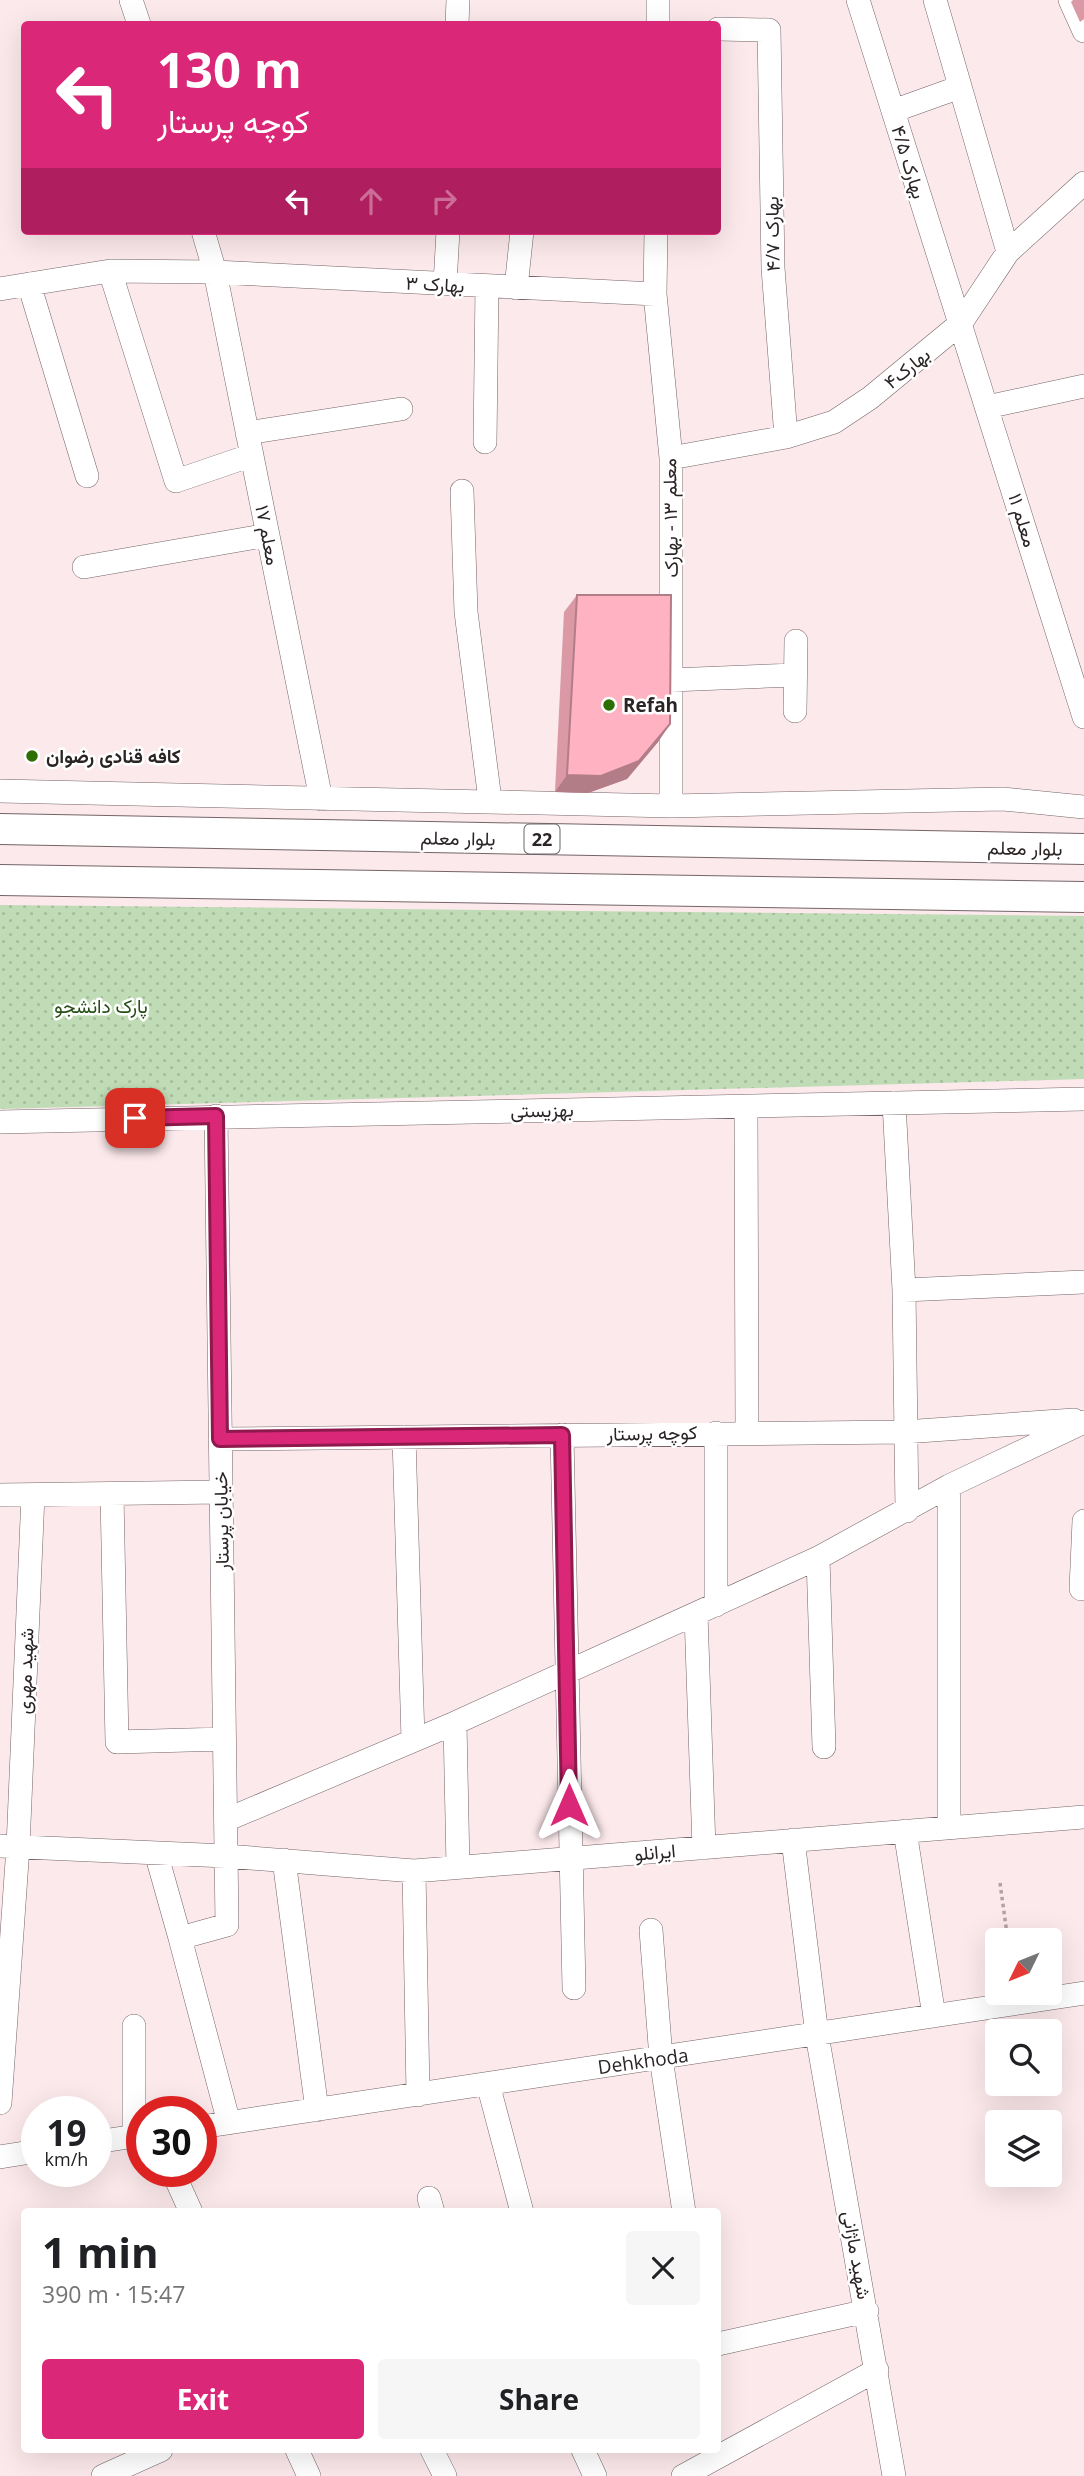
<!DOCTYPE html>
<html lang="en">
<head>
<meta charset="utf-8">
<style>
  body { margin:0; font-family:"Open Sans",Vazirmatn,sans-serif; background:#f6f6f6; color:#202124; height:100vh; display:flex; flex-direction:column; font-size:26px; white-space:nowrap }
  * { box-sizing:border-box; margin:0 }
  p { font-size:23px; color:#757577 }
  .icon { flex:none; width:38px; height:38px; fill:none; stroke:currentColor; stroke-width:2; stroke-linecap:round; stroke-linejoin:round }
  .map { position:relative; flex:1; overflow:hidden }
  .drawer { position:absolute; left:21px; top:2208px; width:700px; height:245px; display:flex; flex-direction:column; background:#fff; border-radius:7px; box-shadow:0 7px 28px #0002 }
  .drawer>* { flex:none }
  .banner { position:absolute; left:21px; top:21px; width:700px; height:214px; border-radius:7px; box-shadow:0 7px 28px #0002; background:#db2777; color:#fff; overflow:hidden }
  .needle { width:46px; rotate:227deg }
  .fabs { position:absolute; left:985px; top:1928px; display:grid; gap:14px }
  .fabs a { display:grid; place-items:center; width:77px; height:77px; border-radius:7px; background:#fff; box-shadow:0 7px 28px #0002; font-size:35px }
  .speed { position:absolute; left:21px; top:2096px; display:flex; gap:14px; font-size:35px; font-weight:700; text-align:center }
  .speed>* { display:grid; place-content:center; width:91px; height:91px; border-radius:50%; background:#fff; box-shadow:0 7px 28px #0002; line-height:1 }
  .speed small { font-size:18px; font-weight:400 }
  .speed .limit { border:10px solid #d22; background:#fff; color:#111 }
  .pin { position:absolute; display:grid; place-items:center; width:60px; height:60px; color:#fff; margin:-30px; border-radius:14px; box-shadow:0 4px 10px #0006 }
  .me { position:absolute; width:77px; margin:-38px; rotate:0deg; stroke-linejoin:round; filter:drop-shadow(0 0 5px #0008) }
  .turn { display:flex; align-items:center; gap:24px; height:147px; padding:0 21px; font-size:32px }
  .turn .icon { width:91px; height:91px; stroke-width:2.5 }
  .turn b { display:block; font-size:49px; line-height:60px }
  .lanes { display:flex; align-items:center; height:66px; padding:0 21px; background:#0003; justify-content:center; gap:35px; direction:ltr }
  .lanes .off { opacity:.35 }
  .round { display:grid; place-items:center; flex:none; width:74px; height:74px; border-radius:7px; background:#f6f6f6 }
  .overview { display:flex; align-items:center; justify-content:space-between; height:119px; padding:0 21px }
  h1 { font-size:42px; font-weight:700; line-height:52px }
  .button { display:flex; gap:14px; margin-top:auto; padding:14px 21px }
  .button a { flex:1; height:80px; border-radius:7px; background:#db2777; color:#fff; font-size:28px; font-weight:700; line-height:80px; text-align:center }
  .button a+a { background:#f6f6f6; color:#202124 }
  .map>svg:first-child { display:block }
</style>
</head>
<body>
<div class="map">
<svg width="1084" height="2476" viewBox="0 0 1084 2476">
  <defs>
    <pattern id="park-dots" width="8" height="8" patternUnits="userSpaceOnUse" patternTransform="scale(1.75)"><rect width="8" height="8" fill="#c0dcb6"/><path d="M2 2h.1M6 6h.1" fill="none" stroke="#a5bd9c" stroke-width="1.8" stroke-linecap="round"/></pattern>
  </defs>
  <rect width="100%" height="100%" fill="#fce9ec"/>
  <path fill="url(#park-dots)" d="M 0,905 L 1084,916 L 1084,1079 L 0,1109 Z"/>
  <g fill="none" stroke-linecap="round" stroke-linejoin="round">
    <g stroke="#746467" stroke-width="24">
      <path id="minor" d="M 131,0 L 139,24
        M 858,0 L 1084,717
        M 935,0 L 1008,252
        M 1070,0 L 1084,31
        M 457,24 L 458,0
        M 658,24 L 658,0
        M 718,29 L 769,30 L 773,268 L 786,437
        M 893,111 L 960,87
        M 203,231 L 215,272 L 321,799
        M 656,231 L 655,294 L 671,458 L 671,806
        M 110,271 L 176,481 L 252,455
        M 29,284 L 87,476
        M 445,284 L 448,231
        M 516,288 L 522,231
        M 0,289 L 110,271 L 215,272 L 655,294
        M 987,407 L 1084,386
        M 247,433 L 401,409
        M 485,442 L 487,286
        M 671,458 L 786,437 L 834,422 L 870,398 L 961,323 L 1008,252 L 1084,183
        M 462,491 L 466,612 L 490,800
        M 84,567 L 268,535
        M 671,680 L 795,675
        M 795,711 L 796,641
        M 0,791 L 671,806 L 1003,799 L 1084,807
        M 894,1103 L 904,1290 L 907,1511
        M 746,1107 L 747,1432
        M 216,1116 L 227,1925 L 180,1938 L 229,2123
        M 0,1122 L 1084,1099
        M 904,1290 L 1084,1282
        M 562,1435 L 574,1988
        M 404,1437 L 413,1739
        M 220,1439 L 904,1432 L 1074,1420
        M 949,1486 L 949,1828
        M 112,1494 L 117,1742 L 224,1739
        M 0,1495 L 221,1492
        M 818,1558 L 824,1747
        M 1081,1589 L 1084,1521
        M 716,1605 L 716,1433
        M 696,1614 L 704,1848
        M 455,1723 L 458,1867
        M 226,1820 L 455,1723 L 818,1558 L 949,1486 L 1084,1422
        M 905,1831 L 934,2016
        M 793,1840 L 817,2035 L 894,2476
        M 0,1846 L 226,1856 L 414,1871 L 1084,1817
        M 156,1853 L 180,1938
        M 284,1860 L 317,2110
        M 414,1871 L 418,2095
        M 651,1930 L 661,2058 L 684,2212
        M 134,2026 L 134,2136
        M 488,2084 L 522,2212
        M 0,2103 L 18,1847 L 33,1495
        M 201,2127 L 1084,1993
        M 96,2142 L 142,2135
        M 0,2157 L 37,2151
        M 173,2172 L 191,2212
        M 429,2198 L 433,2212
        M 718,2344 L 867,2311
        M 297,2450 L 309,2476
        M 432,2450 L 445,2476
        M 583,2450 L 595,2476
        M 103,2476 L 161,2450
        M 683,2476 L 877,2370"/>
    </g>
    <g stroke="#746467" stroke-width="32">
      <path id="major" d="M 0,829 L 1084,849
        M 0,880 L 1084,897"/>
    </g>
    <path stroke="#b1a3a5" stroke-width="3.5" stroke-dasharray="3.5 3.5" stroke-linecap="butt" d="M 1000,1883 L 1008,1941"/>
    <use href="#minor" stroke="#fff" stroke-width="23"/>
    <use href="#major" stroke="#fff" stroke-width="30"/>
  </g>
  <path fill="#db99a6" d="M 1073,0 L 1084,0 L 1084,19 L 1080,22 L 1071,2 Z
    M 577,595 L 670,724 L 658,742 L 627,779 L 588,793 L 555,792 L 564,612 Z"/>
  <path fill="#b27d87" d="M 670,724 L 658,742 L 627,779 L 588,793 L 555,792 L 567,775 Z"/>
  <path fill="#ffb2c1" stroke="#b27d87" stroke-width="2" d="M 577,595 L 671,595 L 670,724 L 639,761 L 601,776 L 567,775 Z"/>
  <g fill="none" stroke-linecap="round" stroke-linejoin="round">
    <g stroke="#8e194d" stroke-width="18">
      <path id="route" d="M 135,1118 L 216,1116 L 220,1439 L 562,1435 L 569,1805"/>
    </g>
    <use href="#route" stroke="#db2777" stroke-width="12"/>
  </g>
  <g fill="#2e6f05" stroke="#fff" stroke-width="2.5">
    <circle cx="609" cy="705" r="7"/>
    <circle cx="32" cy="756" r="7"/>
  </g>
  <g text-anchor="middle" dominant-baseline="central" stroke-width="5" stroke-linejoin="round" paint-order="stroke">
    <rect fill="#fff" stroke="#6b6666" stroke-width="2" x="524.5" y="824.5" width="35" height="29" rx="5"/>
    <g font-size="18" font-weight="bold" fill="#2b2425">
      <text x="542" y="839">22</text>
    </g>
    <g font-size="19" fill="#2b2425" stroke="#fff">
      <text transform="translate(909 162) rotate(73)">بهارک ۴/۵</text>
      <text transform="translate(772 234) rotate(-91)">بهارک ۴/۷</text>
      <text transform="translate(435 284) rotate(3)">بهارک ۳</text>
      <text transform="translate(907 368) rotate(-39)">بهارک۴</text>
      <text transform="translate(670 518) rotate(-91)">معلم ۱۳ - بهارک</text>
      <text transform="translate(1023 520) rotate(73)">معلم ۱۱</text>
      <text transform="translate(268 535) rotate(79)">معلم ۱۷</text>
      <text transform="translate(458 838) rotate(1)">بلوار معلم</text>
      <text transform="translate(1025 848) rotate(1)">بلوار معلم</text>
      <text transform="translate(542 1110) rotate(-1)">بهزیستی</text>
      <text transform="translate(652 1433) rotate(-1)">کوچه پرستار</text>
      <text transform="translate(221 1521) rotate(-91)">خیابان پرستار</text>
      <text transform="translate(25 1671) rotate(-88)">شهید مهری</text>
      <text transform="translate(655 1852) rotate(-5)">ایرانلو</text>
      <text transform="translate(643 2061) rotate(-8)">Dehkhoda</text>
      <text transform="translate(857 2255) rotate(80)">شهید ماژانی</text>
    </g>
    <g font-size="19" font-weight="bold" fill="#2b2425" stroke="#fff" text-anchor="start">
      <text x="623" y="705">Refah</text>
      <text x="46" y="756">کافه قنادی رضوان</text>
    </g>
    <g font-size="19" fill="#264e14" stroke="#fff">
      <text x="101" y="1006">پارک دانشجو</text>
    </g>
  </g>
</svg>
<div class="fabs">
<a><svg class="needle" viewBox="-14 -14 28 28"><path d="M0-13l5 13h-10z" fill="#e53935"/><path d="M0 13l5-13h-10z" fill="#757577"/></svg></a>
<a><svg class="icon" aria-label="search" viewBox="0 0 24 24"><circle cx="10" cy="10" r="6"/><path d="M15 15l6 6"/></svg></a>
<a><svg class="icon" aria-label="layers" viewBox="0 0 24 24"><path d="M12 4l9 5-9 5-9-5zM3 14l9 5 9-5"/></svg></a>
</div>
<div class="speed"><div>19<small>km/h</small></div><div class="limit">30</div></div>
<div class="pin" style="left:135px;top:1118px;background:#d93025"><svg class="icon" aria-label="arrive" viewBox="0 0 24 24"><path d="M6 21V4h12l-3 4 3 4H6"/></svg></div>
<svg class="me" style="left:569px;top:1805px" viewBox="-20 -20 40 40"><path d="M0-17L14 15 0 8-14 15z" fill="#db2777" stroke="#fff" stroke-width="4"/></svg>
<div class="banner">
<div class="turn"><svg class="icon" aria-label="left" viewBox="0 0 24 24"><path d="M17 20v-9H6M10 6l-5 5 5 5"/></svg><div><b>130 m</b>کوچه پرستار</div></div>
<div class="lanes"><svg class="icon" aria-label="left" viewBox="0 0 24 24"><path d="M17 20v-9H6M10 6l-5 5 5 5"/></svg><svg class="icon off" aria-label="ahead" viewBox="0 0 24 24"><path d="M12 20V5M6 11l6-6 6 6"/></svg><svg class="icon off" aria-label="right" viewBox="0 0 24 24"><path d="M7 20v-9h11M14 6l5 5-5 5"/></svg></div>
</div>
<section class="drawer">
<div class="overview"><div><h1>1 min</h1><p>390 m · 15:47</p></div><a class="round"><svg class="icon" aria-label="close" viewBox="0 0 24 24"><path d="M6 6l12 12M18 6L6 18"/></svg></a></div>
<div class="button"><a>Exit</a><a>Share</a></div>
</section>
</div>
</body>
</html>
